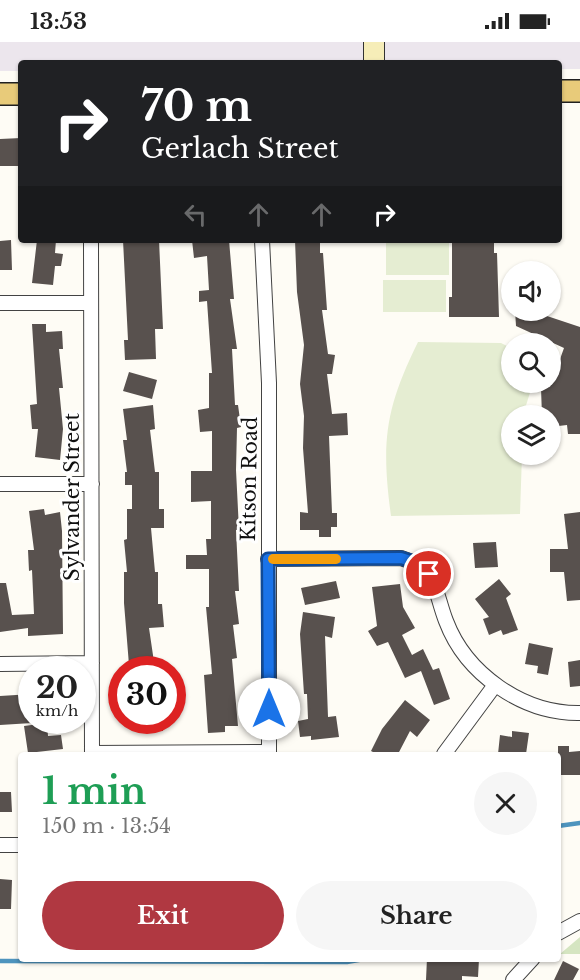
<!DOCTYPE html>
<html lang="en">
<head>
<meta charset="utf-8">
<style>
  body { margin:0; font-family:"Libre Baskerville",serif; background:#f6f6f6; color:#222; height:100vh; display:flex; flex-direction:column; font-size:22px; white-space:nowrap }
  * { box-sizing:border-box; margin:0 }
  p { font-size:20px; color:#767676 }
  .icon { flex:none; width:33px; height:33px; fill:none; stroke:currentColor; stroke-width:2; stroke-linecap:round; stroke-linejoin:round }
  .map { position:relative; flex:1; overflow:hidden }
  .drawer { position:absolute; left:18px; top:710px; width:543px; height:210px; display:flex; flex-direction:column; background:#fff; border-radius:6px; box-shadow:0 2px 4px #0004 }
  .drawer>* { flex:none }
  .top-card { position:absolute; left:18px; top:18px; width:544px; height:183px; border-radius:6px; box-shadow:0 2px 4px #0004; background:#202124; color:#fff; overflow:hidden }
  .controls { position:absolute; left:501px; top:219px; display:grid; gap:12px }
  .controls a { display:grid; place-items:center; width:60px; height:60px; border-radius:50%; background:#fff; box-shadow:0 2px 4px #0004; font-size:30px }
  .speed { position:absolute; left:18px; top:614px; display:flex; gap:12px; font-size:30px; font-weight:700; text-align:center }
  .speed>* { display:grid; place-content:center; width:78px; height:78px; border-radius:50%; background:#fff; box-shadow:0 2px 4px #0004; line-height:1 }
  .speed small { font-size:15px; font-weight:400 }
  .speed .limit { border:9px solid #d22; background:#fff; color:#111 }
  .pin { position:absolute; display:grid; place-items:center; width:51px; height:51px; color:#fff; margin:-26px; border:3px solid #fff; border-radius:50%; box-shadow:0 2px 6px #0007 }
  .me { position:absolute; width:66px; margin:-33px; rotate:0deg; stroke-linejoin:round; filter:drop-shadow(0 0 4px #0008) }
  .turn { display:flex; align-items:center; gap:21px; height:126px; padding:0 24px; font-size:27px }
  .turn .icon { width:78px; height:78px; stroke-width:2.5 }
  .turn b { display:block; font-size:42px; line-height:51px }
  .lanes { display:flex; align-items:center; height:57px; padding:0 24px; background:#0003; justify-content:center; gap:30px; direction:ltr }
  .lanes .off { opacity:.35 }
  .round { display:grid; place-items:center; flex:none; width:63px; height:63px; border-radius:32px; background:#f6f6f6 }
  .summary { display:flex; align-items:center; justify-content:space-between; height:102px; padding:0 24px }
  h1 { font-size:36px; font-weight:700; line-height:45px; color:#1e9e55 }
  .action { display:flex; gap:12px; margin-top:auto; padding:12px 24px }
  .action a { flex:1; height:69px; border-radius:36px; background:#b03841; color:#fff; font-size:24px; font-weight:700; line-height:69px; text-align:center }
  .action a+a { background:#f6f6f6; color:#222 }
  .status { display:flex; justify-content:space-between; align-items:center; height:42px; padding:0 30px; background:#fff; direction:ltr }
  .status svg { height:16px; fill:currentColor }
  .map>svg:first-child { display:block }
</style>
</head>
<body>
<div class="status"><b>13:53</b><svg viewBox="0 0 49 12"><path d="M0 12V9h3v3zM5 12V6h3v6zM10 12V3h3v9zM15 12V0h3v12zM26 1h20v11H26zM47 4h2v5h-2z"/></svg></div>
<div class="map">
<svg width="580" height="938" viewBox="0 0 580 938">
  <rect width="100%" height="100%" fill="#fefcf5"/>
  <path fill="#ece6ed" d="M 0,0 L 580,0 L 580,27 L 560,27 L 560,21 L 21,21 L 21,29 L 0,29 Z"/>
  <path fill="#d5e5c1" d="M 580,895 L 580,912 L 560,912 Z"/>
  <path fill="#e5edd2" d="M 386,201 L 449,201 L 449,233 L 386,233 Z
    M 383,238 L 446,238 L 446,270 L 383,270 Z
    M 418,300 L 501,301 L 511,306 L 512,340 L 533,341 L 523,373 L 512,374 L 512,412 L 522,413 L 520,472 L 391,474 C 381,400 385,367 418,300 Z"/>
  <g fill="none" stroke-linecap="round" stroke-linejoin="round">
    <path stroke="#4e94be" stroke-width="4.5" d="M 558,784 L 580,781
      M 0,919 L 347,920 L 370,916"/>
  </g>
  <path fill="#58514e" d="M 21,96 L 21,124 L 0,124 L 0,97 Z
    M 11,198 L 12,228 L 0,228 L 0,199 Z
    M 37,198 L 56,198 L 55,211 L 63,212 L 61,224 L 55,224 L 53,243 L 32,241 Z
    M 123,198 L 159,198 L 163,287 L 155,287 L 156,317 L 125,318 L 124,298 L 128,298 Z
    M 192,198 L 229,198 L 234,257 L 230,257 L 237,307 L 232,307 L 235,363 L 238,363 L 241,385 L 237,386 L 236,428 L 239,488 L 236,488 L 239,549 L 235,549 L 239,582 L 233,583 L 237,616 L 232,617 L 238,684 L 225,684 L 225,690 L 208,691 L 204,633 L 212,632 L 206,565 L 209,565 L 209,527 L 186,527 L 186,513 L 207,513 L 206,497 L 211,497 L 211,459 L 191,460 L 191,429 L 212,429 L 212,389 L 200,390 L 198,368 L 209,366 L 209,331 L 212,331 L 207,259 L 199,260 L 199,249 L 209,248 L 207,214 L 194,216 Z
    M 295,198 L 320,198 L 320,211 L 323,211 L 327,268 L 322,268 L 328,312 L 335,313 L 332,332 L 327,332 L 332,372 L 347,371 L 348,393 L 329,394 L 332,471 L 337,471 L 337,485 L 331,485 L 331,495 L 319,495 L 319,488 L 300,488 L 300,470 L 308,471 L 303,406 L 304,374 L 300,342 L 304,303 L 297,250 Z
    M 452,198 L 494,198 L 494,211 L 497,211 L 499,275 L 449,275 L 449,255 L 452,255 Z
    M 515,268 L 529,268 L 580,285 L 580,392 L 568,392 L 567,383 L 550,385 L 550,374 L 542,374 L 541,346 L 550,345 L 564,306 L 516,284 Z
    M 32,282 L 46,282 L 46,290 L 62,289 L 63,307 L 59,307 L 63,346 L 59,346 L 63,387 L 60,418 L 35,415 L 38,387 L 32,387 L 30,363 L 37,362 Z
    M 129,330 L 157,338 L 152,357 L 123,349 Z
    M 153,363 L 155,387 L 150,388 L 155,430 L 159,430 L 159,467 L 164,467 L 164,486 L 151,486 L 155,530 L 158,530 L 158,562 L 162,562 L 164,585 L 149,586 L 154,620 L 129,623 L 124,561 L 124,530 L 127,530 L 124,498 L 127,497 L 127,467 L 132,467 L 132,443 L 125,443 L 125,430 L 127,430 L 123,398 L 127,398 L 123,367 Z
    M 44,467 L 45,473 L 60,470 L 62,489 L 63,592 L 28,594 L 28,586 L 0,590 L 0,541 L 6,541 L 12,573 L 34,572 L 32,528 L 29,529 L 28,508 L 34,508 L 29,469 Z
    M 580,470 L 580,558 L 567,559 L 564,530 L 550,530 L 550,507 L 568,507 L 564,472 Z
    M 496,500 L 498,525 L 475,526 L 473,501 Z
    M 499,537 L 511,552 L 506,556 L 518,588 L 503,593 L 501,588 L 489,593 L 483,577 L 489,575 L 475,557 Z
    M 336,539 L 340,556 L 305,563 L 301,546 Z
    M 400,542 L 403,565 L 415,586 L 402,593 L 412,613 L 423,607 L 433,628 L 439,626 L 450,657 L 434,663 L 421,629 L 405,636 L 388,600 L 377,604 L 368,589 L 377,584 L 372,545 Z
    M 303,570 L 335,575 L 332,596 L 325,594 L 328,675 L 336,674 L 339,695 L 311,698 L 311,694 L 300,695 L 298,679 L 308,677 L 307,652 L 304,652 L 300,592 Z
    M 529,601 L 553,606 L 548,633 L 537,631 L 538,624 L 525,622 Z
    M 580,618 L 580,644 L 570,645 L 568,620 Z
    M 32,652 L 32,681 L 0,683 L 0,654 Z
    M 405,658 L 430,678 L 417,695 L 410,689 L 398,712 L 377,712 L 371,709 L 382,687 Z
    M 147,678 L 163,678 L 163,689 L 148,689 Z
    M 47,681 L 48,694 L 61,693 L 63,707 L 28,711 L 24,684 Z
    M 512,689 L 529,691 L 526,712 L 498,712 L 500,693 L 512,695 Z
    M 558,704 L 569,704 L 569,710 L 580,709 L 580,733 L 558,733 Z
    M 0,750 L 11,750 L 12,770 L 0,770 Z
    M 0,837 L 12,838 L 11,867 L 0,867 Z
    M 427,916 L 479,917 L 478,935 L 462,934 L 462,938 L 426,938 Z
    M 563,919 L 579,927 L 573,938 L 554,938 Z"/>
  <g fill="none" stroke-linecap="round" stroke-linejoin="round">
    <g stroke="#434343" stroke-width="16">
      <path id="street" d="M 91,198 L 92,712
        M 262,198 L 269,341 L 269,712
        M 0,261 L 91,261
        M 0,442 L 92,442
        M 268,517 L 401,516 C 438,527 434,548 446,579 C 466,632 523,672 580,671
        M 0,622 L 92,621
        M 92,711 L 269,710
        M 444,712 L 495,643
        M 0,803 L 21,803
        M 558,891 L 580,879
        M 513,938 L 533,916"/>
    </g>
    <g stroke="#323232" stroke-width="22">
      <path id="secondary" d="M 374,0 L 374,21"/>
    </g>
    <g stroke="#212121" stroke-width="24">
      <path id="primary" d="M 560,49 L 580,49
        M 0,52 L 21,52"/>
    </g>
    <use href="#street" stroke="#fff" stroke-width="14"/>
    <use href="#secondary" stroke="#f6edb8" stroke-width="20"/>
    <use href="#primary" stroke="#e8cb7a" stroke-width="21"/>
  </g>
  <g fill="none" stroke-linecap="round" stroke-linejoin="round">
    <g stroke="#114b97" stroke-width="15">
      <path id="route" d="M 269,667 L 268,517 L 401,516 L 417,521 L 429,532"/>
    </g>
    <use href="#route" stroke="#1a73e8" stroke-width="10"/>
    <path stroke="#f59e0b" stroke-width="10" d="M 273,517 L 336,517"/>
  </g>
  <g text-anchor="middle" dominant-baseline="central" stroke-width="6" stroke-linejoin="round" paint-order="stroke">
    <g font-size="20" fill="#101010" stroke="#fff">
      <text transform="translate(249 437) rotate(-89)">Kitson Road</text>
      <text transform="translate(72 455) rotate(-90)">Sylvander Street</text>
    </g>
  </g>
</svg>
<div class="controls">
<a><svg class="icon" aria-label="sound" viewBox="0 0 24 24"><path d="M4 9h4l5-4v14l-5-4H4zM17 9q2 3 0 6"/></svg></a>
<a><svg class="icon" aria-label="search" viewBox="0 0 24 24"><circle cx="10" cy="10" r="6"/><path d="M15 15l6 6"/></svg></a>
<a><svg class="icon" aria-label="layers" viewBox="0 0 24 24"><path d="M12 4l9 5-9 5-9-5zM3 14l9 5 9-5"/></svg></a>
</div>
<div class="speed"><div>20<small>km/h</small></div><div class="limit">30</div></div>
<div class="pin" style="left:429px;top:532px;background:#d93025"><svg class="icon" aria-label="arrive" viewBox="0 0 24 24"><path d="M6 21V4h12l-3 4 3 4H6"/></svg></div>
<svg class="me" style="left:269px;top:667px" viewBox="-20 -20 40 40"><circle r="19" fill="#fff"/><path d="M0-13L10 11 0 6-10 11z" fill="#1a73e8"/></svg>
<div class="top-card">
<div class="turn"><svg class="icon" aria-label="right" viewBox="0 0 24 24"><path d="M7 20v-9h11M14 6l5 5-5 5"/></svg><div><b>70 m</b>Gerlach Street</div></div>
<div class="lanes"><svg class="icon off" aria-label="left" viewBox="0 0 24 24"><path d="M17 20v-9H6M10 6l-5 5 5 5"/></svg><svg class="icon off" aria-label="ahead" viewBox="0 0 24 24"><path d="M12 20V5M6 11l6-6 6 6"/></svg><svg class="icon off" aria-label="ahead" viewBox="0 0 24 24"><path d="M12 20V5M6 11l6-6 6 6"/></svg><svg class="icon" aria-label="right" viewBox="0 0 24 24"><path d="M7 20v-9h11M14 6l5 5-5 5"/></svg></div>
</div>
<section class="drawer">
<div class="summary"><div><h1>1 min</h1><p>150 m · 13:54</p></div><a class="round"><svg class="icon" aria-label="close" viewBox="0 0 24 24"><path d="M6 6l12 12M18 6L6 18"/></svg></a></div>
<div class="action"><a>Exit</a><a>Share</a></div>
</section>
</div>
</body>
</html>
